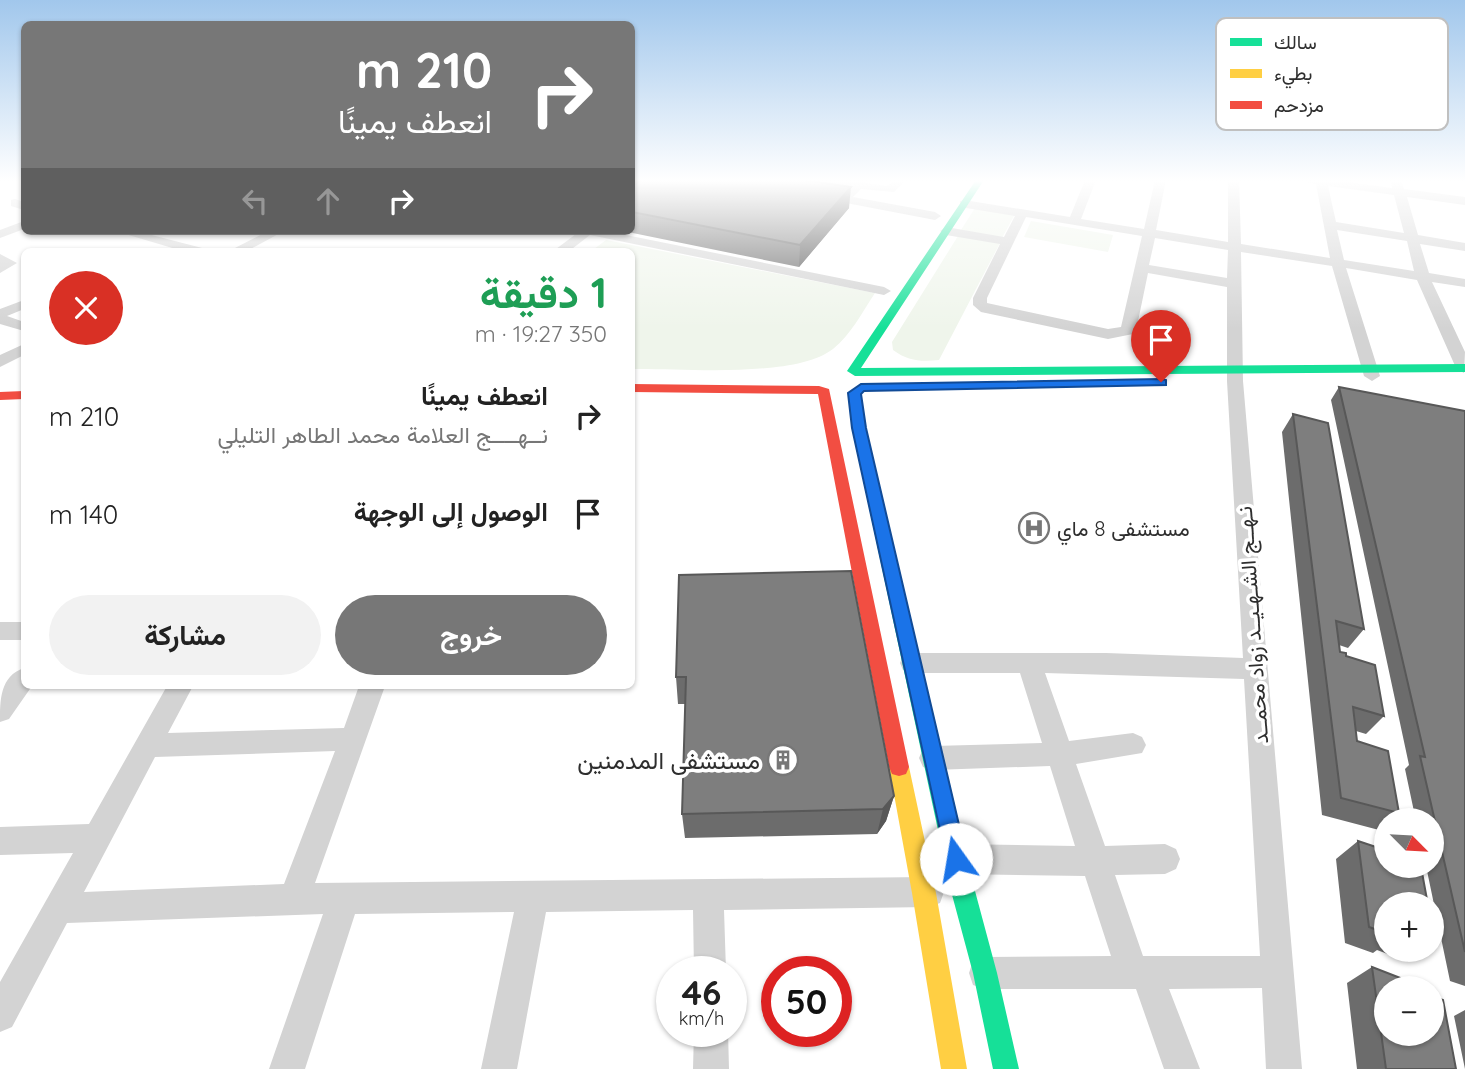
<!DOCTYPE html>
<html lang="ar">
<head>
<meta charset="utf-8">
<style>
  body { margin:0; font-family:Quicksand,Vazirmatn,sans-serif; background:#f2f2f2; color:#222; direction:rtl; height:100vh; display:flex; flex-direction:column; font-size:26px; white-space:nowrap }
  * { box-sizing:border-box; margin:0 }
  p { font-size:23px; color:#767676 }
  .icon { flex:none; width:38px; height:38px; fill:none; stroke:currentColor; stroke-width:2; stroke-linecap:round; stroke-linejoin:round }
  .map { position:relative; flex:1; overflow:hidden; direction:ltr }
  .sheet { position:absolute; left:21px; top:248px; width:614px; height:441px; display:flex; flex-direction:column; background:#fff; border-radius:10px; box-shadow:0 2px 5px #0004; direction:rtl }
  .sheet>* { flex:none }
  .hud { position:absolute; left:21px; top:21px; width:614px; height:214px; border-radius:10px; box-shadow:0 2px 5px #0004; direction:rtl; background:#777; color:#fff; overflow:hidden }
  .needle { width:46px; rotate:114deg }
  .buttons { position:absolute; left:1374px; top:808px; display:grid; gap:14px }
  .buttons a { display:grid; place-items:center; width:70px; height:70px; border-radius:50%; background:#fff; box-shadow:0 2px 5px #0004; font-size:35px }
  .speed { position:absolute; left:656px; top:956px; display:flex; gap:14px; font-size:35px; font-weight:700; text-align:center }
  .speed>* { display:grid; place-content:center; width:91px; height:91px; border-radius:50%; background:#fff; box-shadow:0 2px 5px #0004; line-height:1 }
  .speed small { font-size:18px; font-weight:400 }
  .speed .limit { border:10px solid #d22; background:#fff; color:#111 }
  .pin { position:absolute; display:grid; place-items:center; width:60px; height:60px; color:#fff; margin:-72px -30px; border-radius:50% 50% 50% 0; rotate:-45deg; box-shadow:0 0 7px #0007 }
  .pin .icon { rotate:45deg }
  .me { position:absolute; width:77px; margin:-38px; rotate:347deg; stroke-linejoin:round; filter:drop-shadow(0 0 5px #0008) }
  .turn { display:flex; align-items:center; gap:24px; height:147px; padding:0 28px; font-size:32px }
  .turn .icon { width:91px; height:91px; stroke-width:2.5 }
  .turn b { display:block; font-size:49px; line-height:60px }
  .lanes { display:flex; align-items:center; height:66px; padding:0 28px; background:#0003; justify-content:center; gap:35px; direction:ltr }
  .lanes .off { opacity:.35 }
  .round { display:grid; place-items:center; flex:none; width:74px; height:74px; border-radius:37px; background:#f2f2f2 }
  .summary { display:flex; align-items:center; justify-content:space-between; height:119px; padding:0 28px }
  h1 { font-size:42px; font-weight:700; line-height:52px; color:#1e9e55 }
  .action { display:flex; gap:14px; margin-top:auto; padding:14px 28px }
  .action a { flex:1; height:80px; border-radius:42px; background:#777; color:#fff; font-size:28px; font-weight:700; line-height:80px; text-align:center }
  .action a+a { background:#f2f2f2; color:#222 }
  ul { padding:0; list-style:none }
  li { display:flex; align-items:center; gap:21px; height:98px; padding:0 28px }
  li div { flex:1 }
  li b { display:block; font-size:26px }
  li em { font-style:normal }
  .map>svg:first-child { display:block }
</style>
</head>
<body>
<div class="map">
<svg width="1465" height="1069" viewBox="0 0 1465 1069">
  <rect width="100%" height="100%" fill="#fff"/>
  <path fill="#eff5eb" d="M 975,208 L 1015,214 L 1002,238 L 961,230 Z
    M 1031,221 L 1113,235 L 1108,252 L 1024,237 Z
    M 958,236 L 1000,243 L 939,360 C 921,362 908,361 893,350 L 892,342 Z
    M 606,240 L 875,293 C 863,311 850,336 833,349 C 794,379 682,368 632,369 L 632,252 L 590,252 Z"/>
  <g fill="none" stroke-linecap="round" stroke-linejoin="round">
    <path fill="#d3d3d3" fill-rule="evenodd" d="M 816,180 L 868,180 L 866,183 L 887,186 L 895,180 L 906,180 L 894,192 L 861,189 L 853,197 L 935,212 L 941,216 L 935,220 L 841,202 L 839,199 L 849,188 L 821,183 Z
      M 1085,180 L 1096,180 L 1081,219 L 1144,229 L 1155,180 L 1166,180 L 1156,230 L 1228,242 L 1228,180 L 1239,180 L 1241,244 L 1330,258 L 1316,184 L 1305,182 L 1304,180 L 1332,180 L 1392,188 L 1391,180 L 1401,180 L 1404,189 L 1465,197 L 1465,205 L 1407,197 L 1418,235 L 1465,243 L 1465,251 L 1420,244 L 1429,273 L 1465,279 L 1465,287 L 1432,282 L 1465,352 L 1464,373 L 1456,368 L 1417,280 L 1346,268 L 1380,376 L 1372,381 L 1364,376 L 1332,266 L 1241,252 L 1243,381 L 1302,1069 L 1266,1069 L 1262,988 L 1169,989 L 1200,1069 L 1164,1069 L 1136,989 L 985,989 L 973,985 L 969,973 L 973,961 L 985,957 L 1111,956 L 1085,876 L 956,874 L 945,869 L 941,859 L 945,849 L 956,844 L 1075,846 L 1050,766 L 933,770 L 923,767 L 919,758 L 923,749 L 933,746 L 1042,743 L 1020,673 L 912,673 L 903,670 L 900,663 L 903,656 L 912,653 L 1106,653 L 1243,658 L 1227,381 L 1227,287 L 1148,273 L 1136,331 L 1133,334 L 1108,339 L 981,312 L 973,305 L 973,298 L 1000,244 L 946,235 L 940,231 L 946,227 L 1004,237 L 1015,216 L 960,207 L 960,201 L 964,200 L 1070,217 ZM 1328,186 L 1394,195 L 1404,233 L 1336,222 ZM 1026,217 L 1142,236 L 1121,327 L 1108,329 L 987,303 L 987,298 ZM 1337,230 L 1407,241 L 1414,271 L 1344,260 ZM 1155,238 L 1228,250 L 1227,278 L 1149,265 ZM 1045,673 L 1244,679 L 1260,956 L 1143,956 L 1115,875 L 1165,874 L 1176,869 L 1180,859 L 1176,849 L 1165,844 L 1105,846 L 1076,764 L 1142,753 L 1146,745 L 1142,737 L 1133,733 L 1069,741 Z
      M 15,199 L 24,202 L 24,210 L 11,206 L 11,200 Z
      M 24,221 L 24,229 L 0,238 L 0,230 Z
      M 115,231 L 136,231 L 206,249 L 208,252 L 186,252 Z
      M 268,231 L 284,231 L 245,252 L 227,252 Z
      M 580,231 L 606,231 L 884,287 L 891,291 L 884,295 L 590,235 L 568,252 L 552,252 Z
      M 0,254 L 17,263 L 0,273 Z
      M 24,300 L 24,309 L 7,316 L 24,322 L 24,331 L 0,324 L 0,309 Z
      M 24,344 L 24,355 L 0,367 L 0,355 Z
      M 0,622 L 24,622 L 24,640 L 0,640 Z
      M 24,668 L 24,686 L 32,686 L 9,719 L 0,722 C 0,700 0,676 24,668 Z
      M 167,686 L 193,686 L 168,733 L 344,728 L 359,686 L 385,686 L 315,883 L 929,877 L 940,881 L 944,892 L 940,903 L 929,907 L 724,910 L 726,971 L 694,971 L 693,910 L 546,912 L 517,1069 L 481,1069 L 514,912 L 355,914 L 305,1069 L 269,1069 L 323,914 L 67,923 L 12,1027 L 0,1032 L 0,982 L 73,853 L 0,855 L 0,827 L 89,824 ZM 335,751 L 284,884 L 84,892 L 155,757 Z
      M 694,1031 L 728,1031 L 729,1069 L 693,1069 Z"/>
    <path fill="#16e098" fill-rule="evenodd" d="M 976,180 L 984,180 L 861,368 L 1465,364 L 1465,372 L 855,376 L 847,371 Z
      M 854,389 L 860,393 L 866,428 L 975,891 L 997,973 L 1019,1069 L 993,1069 L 973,973 L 951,891 L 852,428 L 848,393 Z"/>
    <path fill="#ffcf43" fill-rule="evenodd" d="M 899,758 L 906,760 L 909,767 L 936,893 L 967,1069 L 941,1069 L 912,893 L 889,767 L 892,760 Z"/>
    <path fill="#f24e42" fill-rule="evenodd" d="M 632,384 L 819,386 L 829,389 L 909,767 L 906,774 L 899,776 L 892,774 L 889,767 L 818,394 L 632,392 Z
      M 24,391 L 24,399 L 0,400 L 0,392 Z"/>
  </g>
  <path fill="#6c6c6c" d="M 632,180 L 849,208 L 799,267 L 623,231 L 632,231 Z
    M 1339,387 L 1465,411 L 1465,986 L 1450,981 L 1426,866 L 1432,866 L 1432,821 L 1416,821 L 1405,769 L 1409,765 L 1331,400 Z
    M 1293,414 L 1364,629 L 1348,648 L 1339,645 L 1340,652 L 1346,656 L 1384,716 L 1366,734 L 1356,731 L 1357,741 L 1399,813 L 1390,821 L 1386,821 L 1386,824 L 1379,830 L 1322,815 L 1282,432 Z
    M 679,575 L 894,796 L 886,821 L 877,834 L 685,838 L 682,814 L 685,704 L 678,704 L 676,677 Z
    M 1358,841 L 1386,905 L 1386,950 L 1428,950 L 1409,962 L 1377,950 L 1373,953 L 1345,943 L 1336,859 Z
    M 1372,967 L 1404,985 L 1456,1069 L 1357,1069 L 1347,983 Z
    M 1465,1010 L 1465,1069 L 1454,1016 Z"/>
  <path fill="#585858" d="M 632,180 L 649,180 L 632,192 Z
    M 851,187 L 849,208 L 799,267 L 800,245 Z
    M 894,796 L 886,821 L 877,834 L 883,809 Z"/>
  <path fill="#7e7e7e" stroke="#585858" stroke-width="2" d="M 641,180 L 805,180 L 851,187 L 800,245 L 632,212 L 632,186 Z
    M 1339,387 L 1465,411 L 1465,952 L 1420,756 L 1425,757 Z
    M 1293,414 L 1328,423 L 1364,629 L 1336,621 L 1340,652 L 1346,653 L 1346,656 L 1375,665 L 1384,716 L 1353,707 L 1357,741 L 1388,751 L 1399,813 L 1341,798 Z
    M 851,571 L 894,796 L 883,809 L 682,814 L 686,677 L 676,677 L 679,575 Z
    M 1358,841 L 1385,850 L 1386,866 L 1421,867 L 1428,905 L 1386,905 L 1386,933 L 1369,927 Z
    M 1432,924 L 1435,946 L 1432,945 Z
    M 1372,967 L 1403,979 L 1404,985 L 1413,989 L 1386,989 L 1386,1034 L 1432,1034 L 1432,996 L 1443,1000 L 1456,1069 L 1386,1069 Z"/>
  <linearGradient id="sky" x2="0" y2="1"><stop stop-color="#a1c7ec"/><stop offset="0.55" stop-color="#fff"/><stop offset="1" stop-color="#fff" stop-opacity="0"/></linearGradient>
  <rect width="1465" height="329" fill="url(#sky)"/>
  <path fill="#1a73e8" stroke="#114b97" stroke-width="2" d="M 1161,379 L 1166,380 L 1166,385 L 864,391 L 861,394 L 866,428 L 967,859 L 964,867 L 956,870 L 948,867 L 852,428 L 848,393 L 861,384 Z"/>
  <defs>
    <g id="hospital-ring" transform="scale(1.575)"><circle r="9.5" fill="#fff" stroke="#777" stroke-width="1.5"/><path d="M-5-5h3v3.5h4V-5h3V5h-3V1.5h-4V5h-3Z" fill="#777"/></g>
    <g id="building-ring" transform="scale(1.575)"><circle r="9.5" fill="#fff" stroke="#777" stroke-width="1.5"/><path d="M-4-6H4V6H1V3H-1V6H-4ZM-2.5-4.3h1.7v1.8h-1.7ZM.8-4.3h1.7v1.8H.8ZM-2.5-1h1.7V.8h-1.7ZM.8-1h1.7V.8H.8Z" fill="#777"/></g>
  </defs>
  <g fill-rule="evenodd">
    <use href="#hospital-ring" x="1034" y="528"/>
    <use href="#building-ring" x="783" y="760"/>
  </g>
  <g text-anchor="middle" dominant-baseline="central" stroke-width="7" stroke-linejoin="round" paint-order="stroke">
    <g font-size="21" fill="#2e2e2e" stroke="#fff" text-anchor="start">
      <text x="1057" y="528">مستشفى 8 ماي</text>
    </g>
    <g font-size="21" fill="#2e2e2e" stroke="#fff">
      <text transform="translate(1252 625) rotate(-94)">نـهــج الشـهـيــد زواد محمــد</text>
    </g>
    <g font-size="24" fill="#2e2e2e" stroke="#fff" text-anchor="end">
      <text x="760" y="760">مستشفى المدمنين</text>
    </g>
  </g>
  <rect x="1216" y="18" width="232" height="112" rx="10" fill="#fff" stroke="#c0c0c0" stroke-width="2"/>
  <rect x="1230" y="38" width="32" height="8" fill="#16e098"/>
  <rect x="1230" y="69" width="32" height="9" fill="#ffcf43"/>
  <rect x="1230" y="101" width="32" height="8" fill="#f24e42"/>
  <g font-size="19" fill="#2e2e2e">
    <text x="1274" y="49">سالك</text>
    <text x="1274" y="80">بطيء</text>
    <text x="1274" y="112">مزدحم</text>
  </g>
</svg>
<div class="buttons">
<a><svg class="needle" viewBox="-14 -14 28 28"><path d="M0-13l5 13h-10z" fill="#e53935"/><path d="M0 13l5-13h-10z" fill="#767676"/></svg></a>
<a>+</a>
<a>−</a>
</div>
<div class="speed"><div>46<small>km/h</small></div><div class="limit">50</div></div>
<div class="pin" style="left:1161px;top:382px;background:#d93025"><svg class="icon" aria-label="arrive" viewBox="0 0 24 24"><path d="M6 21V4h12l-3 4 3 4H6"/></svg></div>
<svg class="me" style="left:956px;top:859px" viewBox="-20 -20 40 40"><circle r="19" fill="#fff"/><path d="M0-13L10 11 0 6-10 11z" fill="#1a73e8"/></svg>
<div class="hud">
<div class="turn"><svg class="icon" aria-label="right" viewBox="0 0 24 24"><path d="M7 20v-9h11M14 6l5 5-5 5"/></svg><div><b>210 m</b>انعطف يمينًا</div></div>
<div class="lanes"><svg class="icon off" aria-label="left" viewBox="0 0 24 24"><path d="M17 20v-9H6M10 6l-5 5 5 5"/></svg><svg class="icon off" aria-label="ahead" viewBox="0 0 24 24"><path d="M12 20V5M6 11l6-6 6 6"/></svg><svg class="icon" aria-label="right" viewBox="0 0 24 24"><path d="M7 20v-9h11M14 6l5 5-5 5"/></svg></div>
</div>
<section class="sheet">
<div class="summary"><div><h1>1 دقيقة</h1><p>350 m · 19:27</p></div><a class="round" style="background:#d93025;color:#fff"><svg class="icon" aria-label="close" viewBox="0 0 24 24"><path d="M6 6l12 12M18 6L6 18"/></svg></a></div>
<ul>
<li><svg class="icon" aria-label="right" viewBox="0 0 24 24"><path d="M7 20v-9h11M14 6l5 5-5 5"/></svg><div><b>انعطف يمينًا</b><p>نــهــــج العلامة محمد الطاهر التليلي</p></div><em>210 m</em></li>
<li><svg class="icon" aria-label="arrive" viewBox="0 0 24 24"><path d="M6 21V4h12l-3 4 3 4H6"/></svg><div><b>الوصول إلى الوجهة</b></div><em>140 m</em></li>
</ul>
<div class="action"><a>خروج</a><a>مشاركة</a></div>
</section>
</div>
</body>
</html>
